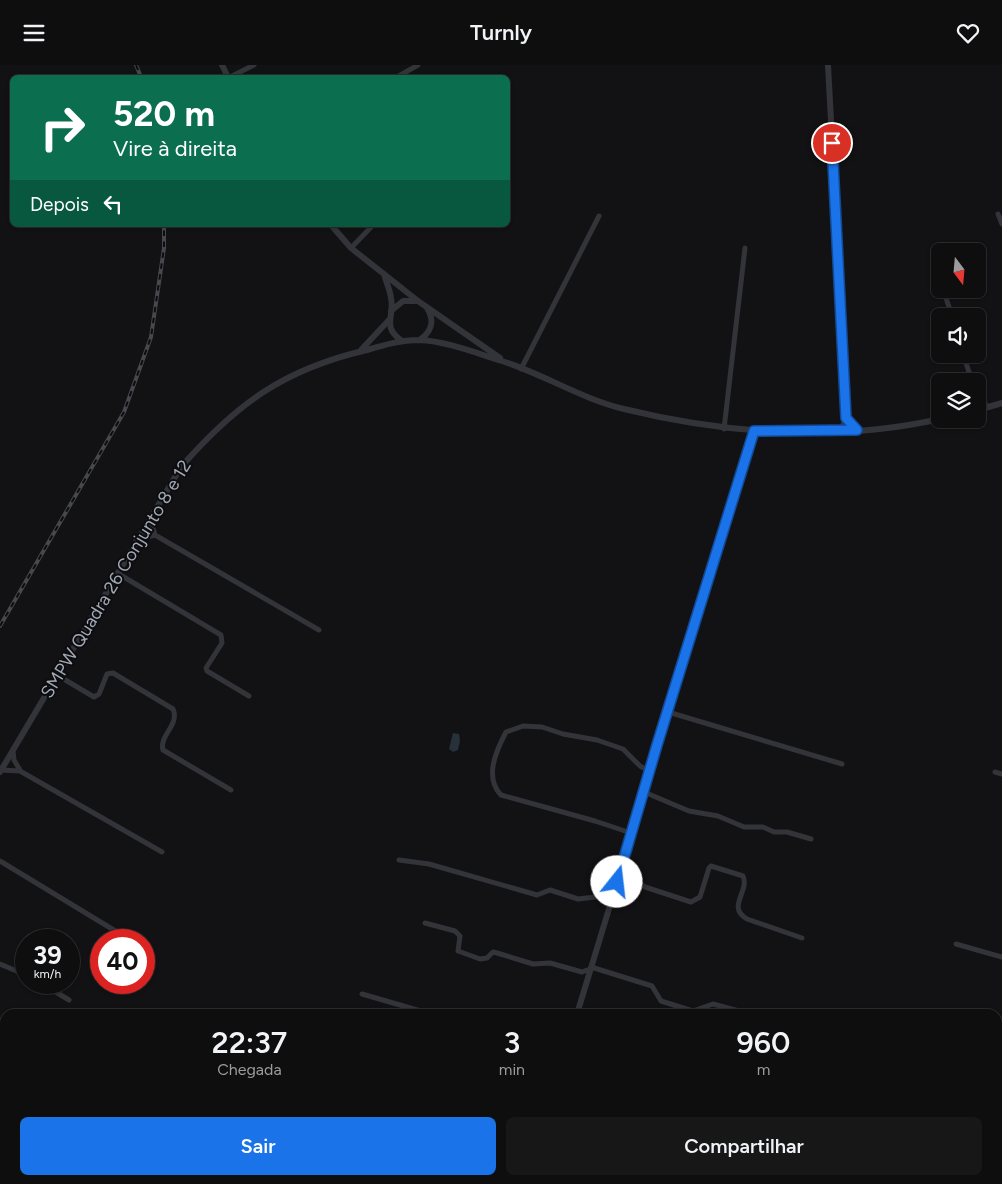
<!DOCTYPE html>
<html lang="pt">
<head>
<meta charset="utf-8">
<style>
  body { margin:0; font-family:Figtree,sans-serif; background:#171718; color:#f1f3f6; height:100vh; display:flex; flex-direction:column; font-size:19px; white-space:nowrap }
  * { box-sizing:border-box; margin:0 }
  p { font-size:16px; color:#9b9c9e }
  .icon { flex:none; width:28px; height:28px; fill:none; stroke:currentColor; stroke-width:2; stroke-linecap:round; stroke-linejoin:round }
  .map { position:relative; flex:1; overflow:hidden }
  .drawer { position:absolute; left:0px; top:944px; width:1002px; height:176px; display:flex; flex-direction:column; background:#0e0e0f; border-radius:15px 15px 0 0; box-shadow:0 1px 4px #0004,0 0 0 1px #2e2e2f }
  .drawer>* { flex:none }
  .top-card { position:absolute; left:10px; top:10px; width:500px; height:152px; border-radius:8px; box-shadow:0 1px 4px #0004,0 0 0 1px #2e2e2f; background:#0b6e4f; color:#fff; overflow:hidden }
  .needle { width:32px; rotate:164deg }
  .controls { position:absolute; left:931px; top:178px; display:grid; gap:10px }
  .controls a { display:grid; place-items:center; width:55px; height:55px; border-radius:8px; background:#0e0e0f; box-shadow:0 1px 4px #0004,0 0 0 1px #2e2e2f; font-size:25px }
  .speed { position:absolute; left:15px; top:864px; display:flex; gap:10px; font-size:25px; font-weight:700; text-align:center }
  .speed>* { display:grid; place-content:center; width:65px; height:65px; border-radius:50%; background:#0e0e0f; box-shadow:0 1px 4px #0004,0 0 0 1px #2e2e2f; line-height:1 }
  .speed small { font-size:12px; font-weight:400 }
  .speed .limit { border:8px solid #d22; background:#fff; color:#111 }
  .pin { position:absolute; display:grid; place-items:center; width:42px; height:42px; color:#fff; margin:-21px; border:2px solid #fff; border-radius:50%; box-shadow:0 1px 5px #0007 }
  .me { position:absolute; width:55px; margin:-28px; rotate:16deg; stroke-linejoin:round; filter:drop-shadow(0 0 4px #0008) }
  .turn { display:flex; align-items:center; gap:18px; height:105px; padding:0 20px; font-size:22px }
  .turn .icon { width:65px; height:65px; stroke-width:2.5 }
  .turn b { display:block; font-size:35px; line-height:42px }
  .then { display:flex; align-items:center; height:48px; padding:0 20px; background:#0003; gap:10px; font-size:19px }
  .eta { display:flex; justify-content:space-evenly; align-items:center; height:85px; text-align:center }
  .eta b { font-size:30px; font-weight:600; line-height:35px }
  .primary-button { display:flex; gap:10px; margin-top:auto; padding:10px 20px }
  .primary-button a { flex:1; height:58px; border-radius:8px; background:#1a73e8; color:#fff; font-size:20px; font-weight:600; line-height:58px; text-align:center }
  .primary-button a+a { background:#171718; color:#f1f3f6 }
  header { display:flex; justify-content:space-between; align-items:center; height:65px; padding:0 20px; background:#0e0e0f; font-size:22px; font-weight:600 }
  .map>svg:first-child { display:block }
</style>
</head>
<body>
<header><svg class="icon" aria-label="menu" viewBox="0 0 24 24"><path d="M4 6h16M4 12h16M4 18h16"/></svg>Turnly<svg class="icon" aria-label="heart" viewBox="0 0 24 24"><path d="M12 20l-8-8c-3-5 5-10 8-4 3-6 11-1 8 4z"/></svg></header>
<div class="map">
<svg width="1002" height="1119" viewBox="0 0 1002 1119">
  <rect width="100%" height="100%" fill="#121214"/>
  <path fill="#273139" d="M 453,668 L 459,669 L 460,676 L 458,685 L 453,687 L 449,684 Z"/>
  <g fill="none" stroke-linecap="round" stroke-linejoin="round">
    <path stroke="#333439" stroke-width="5" d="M 230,12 L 254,0
      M 397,12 L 418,0
      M 998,149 L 1002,159
      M 351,183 L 373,160
      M 933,191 L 940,214
      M 943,224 L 952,251
      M 963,289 L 972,316
      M 521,304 L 599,151
      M 978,331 L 988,342
      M 724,364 L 745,183
      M 150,453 L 155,470 L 319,565
      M 136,475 L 155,470
      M 117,508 L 221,570 L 222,578 L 206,603 L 207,606 L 249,631
      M 57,610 L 94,632 L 99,629 L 107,609 L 113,608 L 173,644 C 180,660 159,670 163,685 L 231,725
      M 668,647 L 842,699
      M 13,686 L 14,695 L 20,705
      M 1,705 L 20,706 L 162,787
      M 995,707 L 1002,709
      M 644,727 L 689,746 L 718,751 L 744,762 L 763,762 L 774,767 L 787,767 L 811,774
      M 631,768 L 595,756 L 501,730 C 484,712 496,686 506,667 L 523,661 L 542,662 L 563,669 L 597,675 L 623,684 L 640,701 L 649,706
      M 399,795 L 429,799 L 537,830 L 550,825 L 578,834 L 613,830
      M 0,796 L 122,870
      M 621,804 L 645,822 L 691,837 L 700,832 L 709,803 L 711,801 L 743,811 C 750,826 726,842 747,854 L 802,873
      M 425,858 L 455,866 L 460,871 L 458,886 L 480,894 L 487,893 L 493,887 L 497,888 L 533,899 L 550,898 L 582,907 L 590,904
      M 956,879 L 1002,892
      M 0,899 L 26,910
      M 591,902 L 652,921 L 661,936 L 693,946 L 713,939 L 750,949
      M 41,918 L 69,935
      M 362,929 L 431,949
      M 0,1014 L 5,1014
      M 0,1082 L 5,1084
      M 672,1115 L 686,1119
      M 329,1119 L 329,1115
      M 405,1119 L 406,1115"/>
    <path stroke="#333439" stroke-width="6" d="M 222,0 L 228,12
      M 828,0 L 847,353 L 840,366
      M 331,160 L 351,183 L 418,236 L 500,293
      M 384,209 C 386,217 390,225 391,233 C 395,252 381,261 402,276
      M 391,246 L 403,236 L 416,236
      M 420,275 C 432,266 435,256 427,243
      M 361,285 L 389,255
      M 978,345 L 1002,338
      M 847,353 L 857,365
      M 0,707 L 181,402 C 236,339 284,304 367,285 C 384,280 401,275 419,275 C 446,276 476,288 502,296 C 543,309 582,334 624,344 C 726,369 837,377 940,354
      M 577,949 L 754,367
      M 525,1119 L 527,1115"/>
    <g stroke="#46484e" stroke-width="4">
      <path id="rail" d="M 136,0 L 141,12
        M 0,561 L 124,347 L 151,272 L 164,183 L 164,160"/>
    </g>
    <use href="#rail" stroke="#0d0d0f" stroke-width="2" stroke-dasharray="5.5" stroke-linecap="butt"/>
  </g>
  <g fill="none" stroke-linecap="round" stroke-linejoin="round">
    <g stroke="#114b97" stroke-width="12">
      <path id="route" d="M 617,817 L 657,680 L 754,366 L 857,365 L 846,353 L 832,78"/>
    </g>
    <use href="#route" stroke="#1a73e8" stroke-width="9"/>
  </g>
  <g text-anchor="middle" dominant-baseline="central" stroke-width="4" stroke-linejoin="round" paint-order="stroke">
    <g font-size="18" fill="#a2a9b6" stroke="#0d0d0f">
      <text transform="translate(116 514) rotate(-59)">SMPW Quadra 26 Conjunto 8 e 12</text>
    </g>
  </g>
</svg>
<div class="controls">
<a><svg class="needle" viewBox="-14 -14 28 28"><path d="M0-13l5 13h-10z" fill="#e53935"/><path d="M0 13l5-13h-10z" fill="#9b9c9e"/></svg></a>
<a><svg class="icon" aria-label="sound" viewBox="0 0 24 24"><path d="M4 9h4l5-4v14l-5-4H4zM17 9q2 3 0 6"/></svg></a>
<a><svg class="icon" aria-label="layers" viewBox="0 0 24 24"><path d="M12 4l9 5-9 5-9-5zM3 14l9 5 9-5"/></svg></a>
</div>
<div class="speed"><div>39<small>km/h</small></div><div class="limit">40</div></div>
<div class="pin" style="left:832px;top:78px;background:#d93025"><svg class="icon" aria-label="arrive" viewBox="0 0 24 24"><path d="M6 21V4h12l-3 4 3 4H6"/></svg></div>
<svg class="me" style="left:617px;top:817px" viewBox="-20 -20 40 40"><circle r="19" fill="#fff"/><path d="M0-13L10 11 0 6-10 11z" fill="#1a73e8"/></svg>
<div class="top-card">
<div class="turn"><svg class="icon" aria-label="right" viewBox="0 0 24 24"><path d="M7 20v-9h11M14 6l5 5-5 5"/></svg><div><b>520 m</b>Vire à direita</div></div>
<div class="then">Depois<svg class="icon" aria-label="left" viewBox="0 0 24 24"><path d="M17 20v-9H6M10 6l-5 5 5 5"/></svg></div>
</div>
<section class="drawer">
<div class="eta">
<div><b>22:37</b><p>Chegada</p></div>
<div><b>3</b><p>min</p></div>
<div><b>960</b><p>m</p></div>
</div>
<div class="primary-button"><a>Sair</a><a>Compartilhar</a></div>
</section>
</div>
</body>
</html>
